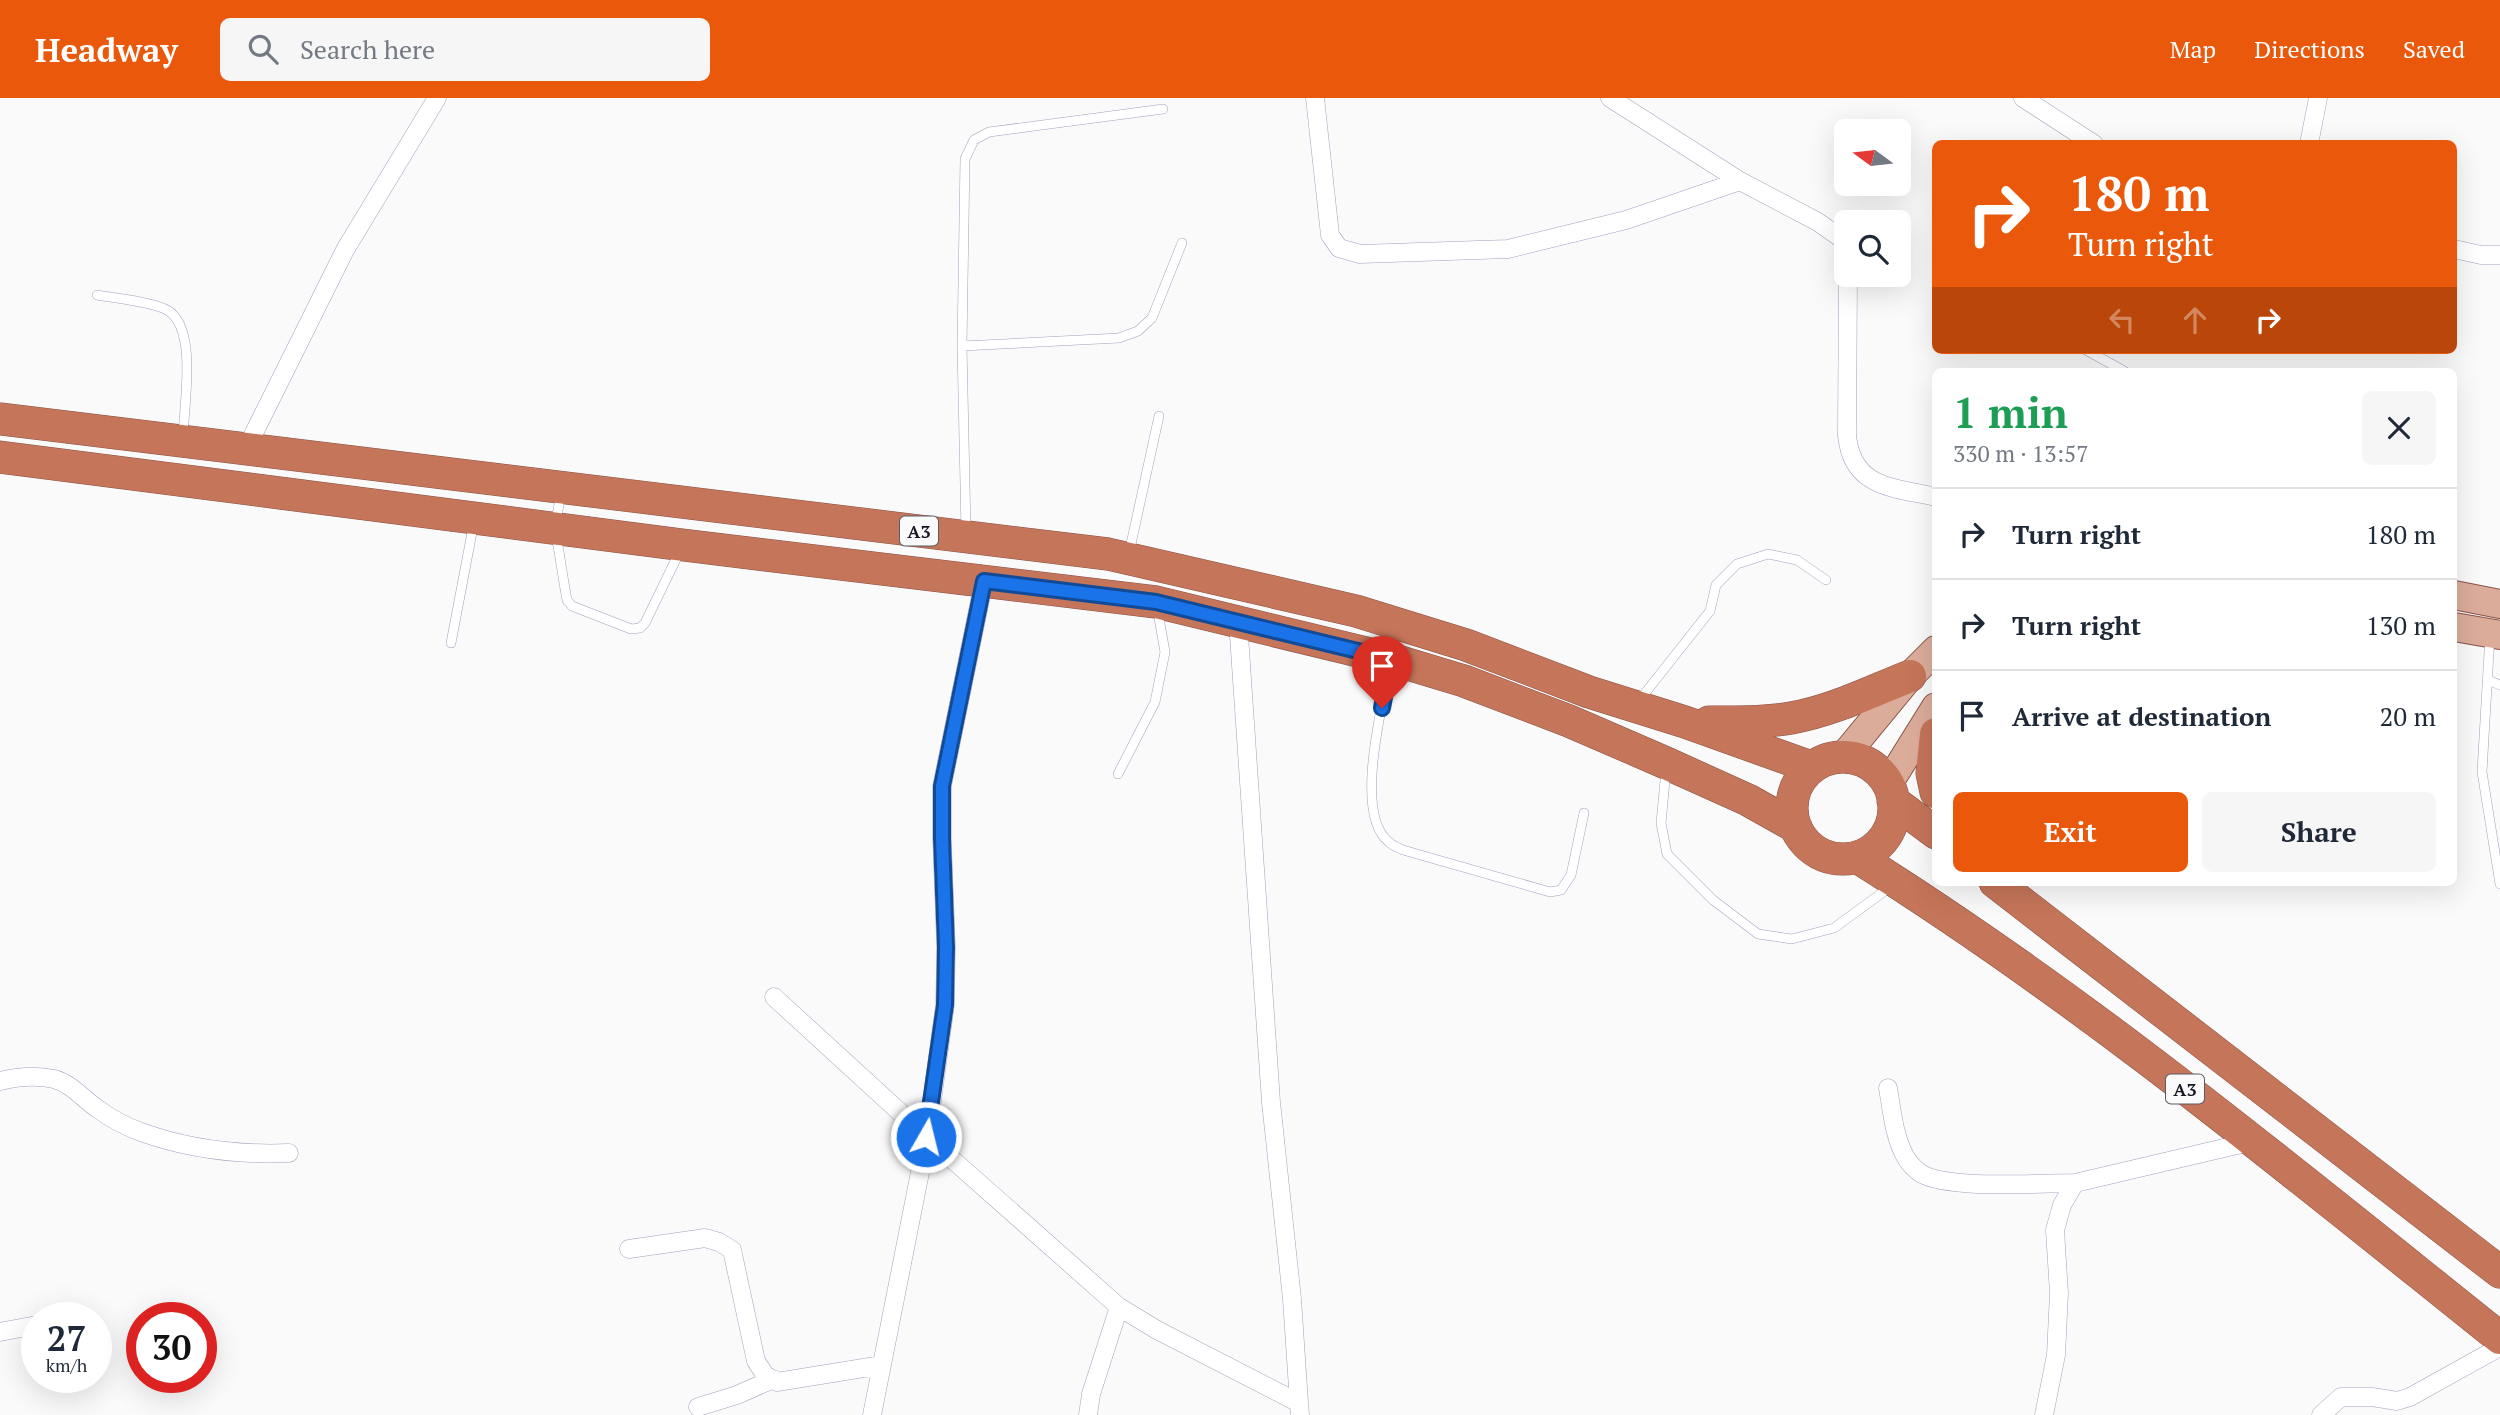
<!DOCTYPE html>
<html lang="en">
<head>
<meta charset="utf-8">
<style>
  body { margin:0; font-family:"PT Serif",serif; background:#f6f6f7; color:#1f2937; height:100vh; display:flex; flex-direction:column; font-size:26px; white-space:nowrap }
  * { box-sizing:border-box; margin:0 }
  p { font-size:23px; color:#747a83 }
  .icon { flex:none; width:38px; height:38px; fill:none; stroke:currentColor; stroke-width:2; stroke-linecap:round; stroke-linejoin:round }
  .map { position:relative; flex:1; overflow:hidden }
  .side { position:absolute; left:1932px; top:270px; width:525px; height:518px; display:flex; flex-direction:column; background:#fff; border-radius:10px; box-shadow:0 7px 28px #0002 }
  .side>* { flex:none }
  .guide { position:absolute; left:1932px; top:42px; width:525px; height:214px; border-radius:10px; box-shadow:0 7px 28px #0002; background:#ea580c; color:#fff; overflow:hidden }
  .needle { width:46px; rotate:285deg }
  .controls { position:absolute; left:1834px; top:21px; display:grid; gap:14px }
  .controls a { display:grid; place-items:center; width:77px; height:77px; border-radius:10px; background:#fff; box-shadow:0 7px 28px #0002; font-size:35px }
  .speed { position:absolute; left:21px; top:1204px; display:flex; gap:14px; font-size:35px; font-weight:700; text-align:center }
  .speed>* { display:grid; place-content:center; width:91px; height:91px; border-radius:50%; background:#fff; box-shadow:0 7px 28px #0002; line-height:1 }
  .speed small { font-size:18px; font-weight:400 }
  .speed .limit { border:10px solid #d22; background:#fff; color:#111 }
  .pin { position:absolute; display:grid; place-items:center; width:60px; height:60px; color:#fff; margin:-72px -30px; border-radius:50% 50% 50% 0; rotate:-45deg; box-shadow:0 0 7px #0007 }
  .pin .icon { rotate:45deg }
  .me { position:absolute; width:77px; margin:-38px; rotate:8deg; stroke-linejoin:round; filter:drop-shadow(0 0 5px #0008) }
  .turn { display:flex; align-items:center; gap:24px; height:147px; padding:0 21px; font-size:32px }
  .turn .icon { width:91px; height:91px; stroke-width:2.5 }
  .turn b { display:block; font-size:49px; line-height:60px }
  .lanes { display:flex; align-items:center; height:66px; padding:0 21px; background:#0003; justify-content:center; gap:35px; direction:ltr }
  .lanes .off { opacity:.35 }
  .round { display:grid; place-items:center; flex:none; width:74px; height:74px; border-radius:10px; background:#f6f6f7 }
  .summary { display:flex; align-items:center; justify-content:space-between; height:119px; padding:0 21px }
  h1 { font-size:42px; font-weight:700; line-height:52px; color:#1e9e55 }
  .primary-button { display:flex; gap:14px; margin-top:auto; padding:14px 21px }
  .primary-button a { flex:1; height:80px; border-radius:10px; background:#ea580c; color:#fff; font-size:28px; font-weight:700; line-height:80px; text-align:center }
  .primary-button a+a { background:#f6f6f7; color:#1f2937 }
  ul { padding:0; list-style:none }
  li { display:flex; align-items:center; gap:21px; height:91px; padding:0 21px; border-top:2px solid #e0e1e3 }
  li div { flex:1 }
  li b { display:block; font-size:26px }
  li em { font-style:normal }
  header { display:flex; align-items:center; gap:42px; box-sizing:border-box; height:98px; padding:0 35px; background:#ea580c; color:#fff }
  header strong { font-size:33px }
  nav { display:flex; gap:38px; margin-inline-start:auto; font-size:24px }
  .search { width:490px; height:63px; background:#f6f6f7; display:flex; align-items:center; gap:18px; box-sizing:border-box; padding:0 24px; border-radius:10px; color:#747a83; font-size:26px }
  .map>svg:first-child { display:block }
</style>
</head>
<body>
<header>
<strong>Headway</strong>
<div class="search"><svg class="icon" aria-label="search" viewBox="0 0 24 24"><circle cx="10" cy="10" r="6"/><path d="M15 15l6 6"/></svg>Search here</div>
<nav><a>Map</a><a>Directions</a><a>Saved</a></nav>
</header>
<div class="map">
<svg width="2500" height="1317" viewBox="0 0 2500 1317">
  <rect width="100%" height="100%" fill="#fafafa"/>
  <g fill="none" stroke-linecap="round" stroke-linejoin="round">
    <g stroke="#a79ec0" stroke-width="10">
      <path id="lane" d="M 97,197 C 114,200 154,204 167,212 C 198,229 184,307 183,338
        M 962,248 L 1119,240 L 1138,233 L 1152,220 L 1182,145
        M 2086,252 L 2124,273
        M 561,395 L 555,429 L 565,491 L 567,502 L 572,508 L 631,531 L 640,530 L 645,525 L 680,453
        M 966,433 L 962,248 L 965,61 L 974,42 L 989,34 L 1163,11
        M 1129,455 L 1159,318
        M 2490,537 L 2482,674 L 2500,786
        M 451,545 L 474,424
        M 1390,566 C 1383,605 1353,717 1389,744 C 1393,748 1399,750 1403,752 L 1550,794 L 1561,792 L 1571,777 L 1584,715
        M 2488,582 L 2500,587
        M 1638,604 L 1710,513 L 1716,487 L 1737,466 L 1768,456 L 1797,462 L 1826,482
        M 1666,672 L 1661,725 L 1667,756 L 1713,802 L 1758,836 L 1792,841 L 1834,830 L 1890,789
        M 1118,676 L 1155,604 L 1165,554 L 1157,509"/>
    </g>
    <g stroke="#a79ec0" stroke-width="19">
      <path id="street" d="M 1315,0 L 1330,137 L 1339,150 L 1360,156 L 1508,151 L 1626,122 L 1740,83
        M 1610,0 L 1740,83 L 1818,124 L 1842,141 L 1846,152
        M 2023,0 L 2094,46
        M 2309,46 L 2318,0
        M 2454,151 L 2481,157 L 2500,157
        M 1848,177 L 1847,337 C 1852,390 1892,389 1936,399
        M 246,351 L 345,152 L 437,0
        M 984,483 L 942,688 L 942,741 L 946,849 L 945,907 L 927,1039 L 1119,1209 L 1157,1232 L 1299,1305 L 1300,1317
        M 1238,523 L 1271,1004 L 1292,1201 L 1299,1305
        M 774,899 L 927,1039 L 872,1317
        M 0,983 C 16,979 37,977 54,981 C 72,986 83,1001 98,1011 C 110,1020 127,1029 141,1034 C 188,1051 239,1057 289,1055
        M 1888,990 C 1892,1013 1894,1038 1905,1058 C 1908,1064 1915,1071 1920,1075 C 1947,1092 2040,1085 2075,1085
        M 629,1151 L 705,1140 L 719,1144 L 732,1152 L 756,1263 L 765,1277 L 777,1284 L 882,1267
        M 0,1234 L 37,1227
        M 698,1309 L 737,1297 L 773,1281
        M 1088,1317 L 1091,1296 L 1119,1209
        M 2044,1317 L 2056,1257 L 2059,1195 L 2055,1132 L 2062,1107 L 2075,1085 L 2254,1043
        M 2321,1317 L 2341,1299 L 2372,1299 L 2397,1303 L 2410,1299 L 2500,1249"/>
    </g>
    <g stroke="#895346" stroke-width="30">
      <path id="primary" d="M 2454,497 L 2500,506
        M 2454,529 L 2500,537
        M 1844,658 L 1910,578 L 1936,552
        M 1888,686 L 1936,609"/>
    </g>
    <g stroke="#895346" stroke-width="33">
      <path id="highway" d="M 0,321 L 1108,456 L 1356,513 L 1466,547 L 1589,594 L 1685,624 L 1811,669
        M 0,359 L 683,447 L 1156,504 L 1391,561 L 1464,583 L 1569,623 L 1666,665 L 1748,702 L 1796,729
        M 1709,624 C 1736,624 1765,625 1791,620 C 1832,613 1872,593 1910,578
        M 1936,636 L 1932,675 L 1936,694
        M1792 710a51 51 0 1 1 102 0a51 51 0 1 1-102 0Z
        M 1893,703 L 1936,735
        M 1857,759 C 2084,901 2291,1073 2500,1240
        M 1995,784 L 2500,1174"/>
    </g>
    <use href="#lane" stroke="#fff" stroke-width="9"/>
    <use href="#street" stroke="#fff" stroke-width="18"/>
    <use href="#primary" stroke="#dcac9b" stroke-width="28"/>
    <use href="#highway" stroke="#c57559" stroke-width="32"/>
  </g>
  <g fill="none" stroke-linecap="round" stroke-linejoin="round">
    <g stroke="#114b97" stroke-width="18">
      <path id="route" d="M 926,1039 L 945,907 L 946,849 L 942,741 L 942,688 L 984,483 L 1156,504 L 1391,561 L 1382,610"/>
    </g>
    <use href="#route" stroke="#1a73e8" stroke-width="12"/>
  </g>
  <g text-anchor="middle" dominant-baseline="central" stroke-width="5" stroke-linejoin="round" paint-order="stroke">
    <g fill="#fafafa" stroke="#5c5a63" stroke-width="2">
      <rect x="900" y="418.5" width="38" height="29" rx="5"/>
      <rect x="2166" y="976.5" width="38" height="29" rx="5"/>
    </g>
    <g font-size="18" font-weight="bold" fill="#191522">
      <text x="919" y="433">A3</text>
      <text x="2185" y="991">A3</text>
    </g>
  </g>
</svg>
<div class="controls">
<a><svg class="needle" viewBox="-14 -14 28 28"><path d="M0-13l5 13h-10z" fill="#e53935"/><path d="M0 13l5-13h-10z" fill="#747a83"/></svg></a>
<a><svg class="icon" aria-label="search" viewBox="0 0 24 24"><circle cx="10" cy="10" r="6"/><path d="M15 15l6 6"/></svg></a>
</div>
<div class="speed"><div>27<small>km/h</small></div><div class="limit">30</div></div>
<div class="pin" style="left:1382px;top:610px;background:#d93025"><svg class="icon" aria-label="arrive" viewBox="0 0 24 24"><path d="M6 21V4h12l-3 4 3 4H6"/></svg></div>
<svg class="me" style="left:926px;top:1039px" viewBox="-20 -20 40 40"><circle r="17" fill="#1a73e8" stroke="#fff" stroke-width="3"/><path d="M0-11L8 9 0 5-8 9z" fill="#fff"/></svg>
<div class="guide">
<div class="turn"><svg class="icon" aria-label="right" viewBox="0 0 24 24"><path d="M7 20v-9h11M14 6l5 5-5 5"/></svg><div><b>180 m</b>Turn right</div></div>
<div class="lanes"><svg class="icon off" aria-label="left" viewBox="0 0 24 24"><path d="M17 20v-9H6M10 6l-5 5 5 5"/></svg><svg class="icon off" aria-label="ahead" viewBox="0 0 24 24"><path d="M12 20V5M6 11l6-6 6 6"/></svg><svg class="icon" aria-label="right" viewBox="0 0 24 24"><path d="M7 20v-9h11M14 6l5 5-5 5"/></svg></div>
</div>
<section class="side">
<div class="summary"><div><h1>1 min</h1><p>330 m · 13:57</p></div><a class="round"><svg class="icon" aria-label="close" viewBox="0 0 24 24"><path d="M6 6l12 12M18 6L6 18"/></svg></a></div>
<ul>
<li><svg class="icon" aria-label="right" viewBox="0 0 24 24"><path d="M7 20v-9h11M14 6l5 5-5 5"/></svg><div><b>Turn right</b></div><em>180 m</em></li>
<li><svg class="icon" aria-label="right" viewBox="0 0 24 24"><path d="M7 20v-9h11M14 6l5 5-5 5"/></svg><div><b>Turn right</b></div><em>130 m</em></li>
<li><svg class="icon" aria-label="arrive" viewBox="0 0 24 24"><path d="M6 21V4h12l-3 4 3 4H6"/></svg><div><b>Arrive at destination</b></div><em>20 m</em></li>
</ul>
<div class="primary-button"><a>Exit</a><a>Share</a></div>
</section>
</div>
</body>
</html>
